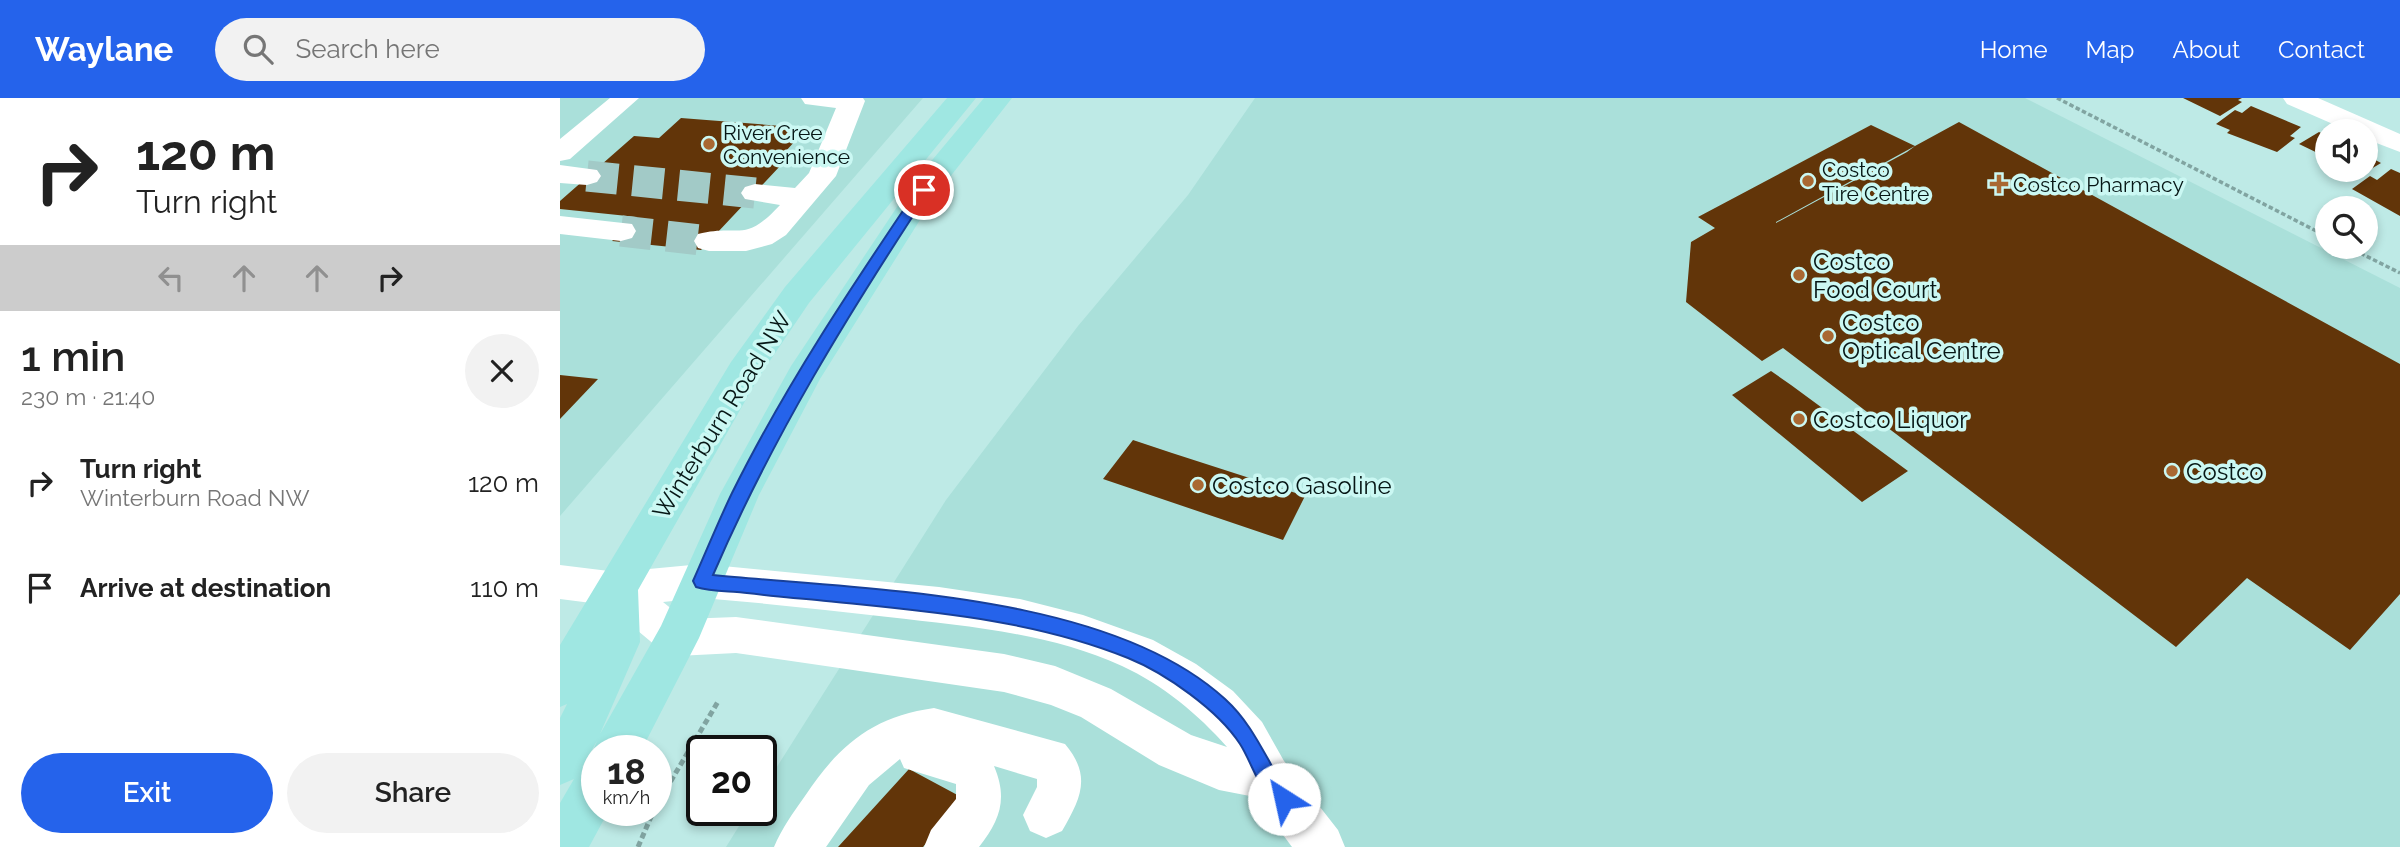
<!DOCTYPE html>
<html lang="en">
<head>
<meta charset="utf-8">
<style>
  body { margin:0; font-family:Raleway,sans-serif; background:#f2f2f2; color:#222; height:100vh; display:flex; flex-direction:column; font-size:26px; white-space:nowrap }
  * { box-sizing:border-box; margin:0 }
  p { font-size:23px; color:#767676 }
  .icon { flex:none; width:38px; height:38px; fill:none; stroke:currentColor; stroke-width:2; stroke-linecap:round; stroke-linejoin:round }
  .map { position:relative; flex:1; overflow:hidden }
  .drawer { display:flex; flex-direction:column; background:#fff; width:560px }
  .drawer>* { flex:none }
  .top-card { background:#fff; color:#222; overflow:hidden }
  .buttons { position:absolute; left:1755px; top:21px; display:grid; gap:14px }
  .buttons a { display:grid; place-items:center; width:63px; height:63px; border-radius:50%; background:#fff; box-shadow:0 4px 10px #0003; font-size:35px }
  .speed { position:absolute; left:21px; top:637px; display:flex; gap:14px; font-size:35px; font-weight:700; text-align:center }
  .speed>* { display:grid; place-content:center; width:91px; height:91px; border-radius:50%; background:#fff; box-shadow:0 4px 10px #0003; line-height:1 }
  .speed small { font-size:18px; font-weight:400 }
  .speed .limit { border:4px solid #111; border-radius:10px; background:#fff; color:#111 }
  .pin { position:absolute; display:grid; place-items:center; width:60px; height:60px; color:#fff; margin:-30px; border:4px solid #fff; border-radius:50%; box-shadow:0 2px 7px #0007 }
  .me { position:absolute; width:77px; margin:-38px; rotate:325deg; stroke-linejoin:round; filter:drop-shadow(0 0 5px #0008) }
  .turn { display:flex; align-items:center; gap:24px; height:147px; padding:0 21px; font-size:32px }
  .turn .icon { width:91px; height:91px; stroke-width:2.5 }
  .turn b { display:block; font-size:49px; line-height:60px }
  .lanes { display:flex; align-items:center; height:66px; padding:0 21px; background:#0003; justify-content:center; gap:35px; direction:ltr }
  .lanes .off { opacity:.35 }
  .round { display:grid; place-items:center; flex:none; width:74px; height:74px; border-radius:37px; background:#f2f2f2 }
  .overview { display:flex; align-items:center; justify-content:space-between; height:119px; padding:0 21px }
  h1 { font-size:42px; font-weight:600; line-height:52px }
  .primary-button { display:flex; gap:14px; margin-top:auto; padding:14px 21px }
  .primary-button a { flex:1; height:80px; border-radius:42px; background:#2563eb; color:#fff; font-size:28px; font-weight:600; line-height:80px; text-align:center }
  .primary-button a+a { background:#f2f2f2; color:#222 }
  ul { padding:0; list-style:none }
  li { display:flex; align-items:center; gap:21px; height:105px; padding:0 21px }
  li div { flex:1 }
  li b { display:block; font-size:26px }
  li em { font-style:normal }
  header { display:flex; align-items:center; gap:42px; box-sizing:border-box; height:98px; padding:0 35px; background:#2563eb; color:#fff }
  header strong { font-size:33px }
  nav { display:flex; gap:38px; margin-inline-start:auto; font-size:24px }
  .search { width:490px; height:63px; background:#f2f2f2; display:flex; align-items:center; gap:18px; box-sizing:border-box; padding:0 24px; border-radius:38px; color:#767676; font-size:26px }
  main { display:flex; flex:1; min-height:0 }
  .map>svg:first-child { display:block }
</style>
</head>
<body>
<header>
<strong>Waylane</strong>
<div class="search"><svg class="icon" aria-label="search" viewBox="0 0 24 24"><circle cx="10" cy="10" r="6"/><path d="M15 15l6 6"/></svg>Search here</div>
<nav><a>Home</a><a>Map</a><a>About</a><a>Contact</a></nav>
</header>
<main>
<section class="drawer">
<div class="top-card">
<div class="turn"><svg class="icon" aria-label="right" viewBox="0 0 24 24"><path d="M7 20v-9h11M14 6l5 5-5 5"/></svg><div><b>120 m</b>Turn right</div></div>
<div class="lanes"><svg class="icon off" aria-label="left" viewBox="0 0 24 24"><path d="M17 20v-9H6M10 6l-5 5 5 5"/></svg><svg class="icon off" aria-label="ahead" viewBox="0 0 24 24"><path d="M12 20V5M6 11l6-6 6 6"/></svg><svg class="icon off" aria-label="ahead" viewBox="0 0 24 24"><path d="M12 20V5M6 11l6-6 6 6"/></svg><svg class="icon" aria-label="right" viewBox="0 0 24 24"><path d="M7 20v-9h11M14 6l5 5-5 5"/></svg></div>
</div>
<div class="overview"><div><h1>1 min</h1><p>230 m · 21:40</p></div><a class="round"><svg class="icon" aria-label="close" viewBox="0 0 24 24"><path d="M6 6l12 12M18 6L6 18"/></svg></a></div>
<ul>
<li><svg class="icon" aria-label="right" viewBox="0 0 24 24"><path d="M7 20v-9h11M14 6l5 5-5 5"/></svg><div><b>Turn right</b><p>Winterburn Road NW</p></div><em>120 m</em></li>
<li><svg class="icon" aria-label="arrive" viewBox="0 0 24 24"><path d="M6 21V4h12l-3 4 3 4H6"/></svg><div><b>Arrive at destination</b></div><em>110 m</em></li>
</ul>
<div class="primary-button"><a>Exit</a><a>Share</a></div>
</section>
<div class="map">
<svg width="1840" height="749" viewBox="0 0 1840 749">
  <rect width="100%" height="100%" fill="#beeae6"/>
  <path fill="#aae0da" d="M 0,0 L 363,0 L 0,418 Z
    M 695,0 L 1465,0 L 1840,190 L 1840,749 L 166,749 L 189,712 L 201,712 L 201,694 L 386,402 L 518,228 L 628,97 Z"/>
  <path fill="#623509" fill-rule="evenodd" d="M 1623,0 L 1682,0 L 1678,2 L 1682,4 L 1660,18 Z
    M 1691,8 L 1741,29 L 1730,38 L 1735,40 L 1717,54 L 1667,35 L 1670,32 L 1656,26 L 1675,12 L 1682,15 Z
    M 121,20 L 247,30 L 214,66 L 221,67 L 141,152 L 52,143 L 77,119 L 0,111 L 0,103 L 74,38 L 99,40 Z
    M 1399,24 L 1840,266 L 1840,496 L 1790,552 L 1687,480 L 1616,549 L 1223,250 L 1202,263 L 1126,204 L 1131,144 L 1155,130 L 1138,119 L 1311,27 L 1355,48 ZM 1355,48 L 1347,54 L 1216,125 L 1216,124 Z
    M 1759,34 L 1768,38 L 1768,60 L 1739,46 Z
    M 1806,57 L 1821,65 L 1801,77 L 1790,72 L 1806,72 Z
    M 1831,71 L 1840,75 L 1840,118 L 1792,91 L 1810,78 L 1817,82 Z
    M 1211,273 L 1231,287 L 1348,373 L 1302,404 L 1172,297 Z
    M 0,277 L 38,281 L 0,321 Z
    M 573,342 L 612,355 L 745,398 L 723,442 L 543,381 Z
    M 349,671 L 403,700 L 363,749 L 278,749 Z"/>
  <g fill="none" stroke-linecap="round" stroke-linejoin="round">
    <path stroke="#a2cac7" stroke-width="31" stroke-dasharray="31 15" stroke-linecap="butt" d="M 27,78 L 195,95
      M 61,133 L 149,143"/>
    <path stroke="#81a4a1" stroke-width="3.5" stroke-dasharray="4.5 2.5" stroke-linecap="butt" d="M 1497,0 L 1768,139
      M 1788,149 L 1840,175"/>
    <path stroke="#81a4a1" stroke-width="5" stroke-dasharray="6 3.5" stroke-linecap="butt" d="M 96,708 L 159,602
      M 78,749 L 94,712"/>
    <path fill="#fff" fill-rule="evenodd" d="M 50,0 L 79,0 L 10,61 L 0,63 L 0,41 Z
      M 241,0 L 303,0 L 305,3 L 276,78 L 226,137 L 212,146 L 186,153 L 149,153 L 138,150 L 134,143 L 138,136 C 181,125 183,147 220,107 L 185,101 L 181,95 L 185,89 L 195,86 L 235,90 L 249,75 L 276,10 L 245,6 Z
      M 1723,0 L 1758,0 L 1840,36 L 1840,54 L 1806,41 L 1806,33 L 1789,33 L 1727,6 Z
      M 0,67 L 37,72 L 41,78 L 37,84 L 27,87 L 0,85 Z
      M 0,118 L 72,126 L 76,133 L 72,140 L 61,143 L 0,136 Z
      M 142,466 L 379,489 L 460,501 L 523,517 L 593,542 L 636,566 L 673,593 L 702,624 L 724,663 L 778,732 L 785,749 L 732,749 L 695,699 L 659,692 L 599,667 L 521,619 L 491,607 L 444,594 L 176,555 L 117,558 L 102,553 L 47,507 L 0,501 L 0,467 L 57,474 ZM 142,500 C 204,505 266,512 328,519 C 406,528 490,535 562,568 C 603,587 638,616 667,649 L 631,637 L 551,591 L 495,568 L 444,556 L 176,519 L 124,521 L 103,504 Z
      M 374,610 L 505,646 C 532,678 521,700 502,733 L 486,740 L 470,733 L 463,717 L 477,689 L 477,681 L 434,668 C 448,701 440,722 419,749 L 364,749 L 371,732 L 396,701 L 396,686 L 344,670 L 340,661 L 309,687 L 266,749 L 214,749 C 222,730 233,715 245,698 C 279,647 312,619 374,610 Z"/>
    <path fill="#9fe7e2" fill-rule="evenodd" d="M 387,0 L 416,0 L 249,205 L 197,282 L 78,492 L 80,544 L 40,636 L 101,528 L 160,396 L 231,268 L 353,85 L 424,0 L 452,0 L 375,98 L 260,281 L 199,397 L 139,540 L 81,653 L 37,653 L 37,663 L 33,653 L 37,643 L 22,669 L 37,664 L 37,712 L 49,712 L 29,749 L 0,749 L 0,705 L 14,681 L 0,687 L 0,620 L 7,606 L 0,609 L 0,547 L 171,264 L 225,189 Z"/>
  </g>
  <path fill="#2563eb" stroke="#184099" stroke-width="2" d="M 364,88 L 370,92 C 287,218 213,338 153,477 C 305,492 548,494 665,601 C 687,621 699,645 713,670 C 720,681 729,689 734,701 L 731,708 L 724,711 C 701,701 693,666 680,646 C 658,612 605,575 568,560 C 469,520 362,513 257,502 C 230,500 204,497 177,494 C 164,493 149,493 136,489 L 133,483 C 146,454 158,424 172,395 C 225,288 292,188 359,89 Z"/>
  <g fill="#a96832" stroke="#cbf8f3" stroke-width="2.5">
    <circle cx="149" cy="46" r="7"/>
    <circle cx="1248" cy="83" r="7"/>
    <path d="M1435.5 75.5h7v7h7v7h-7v7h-7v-7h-7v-7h7z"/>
    <circle cx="1239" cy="177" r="7"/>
    <circle cx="1268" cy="238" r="7"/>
    <circle cx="1239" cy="321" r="7"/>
    <circle cx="1612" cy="373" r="7"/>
    <circle cx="638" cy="387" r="7"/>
  </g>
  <g text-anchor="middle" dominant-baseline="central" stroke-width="7" stroke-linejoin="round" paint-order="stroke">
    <g font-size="21" fill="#061615" stroke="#cbf8f3" text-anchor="start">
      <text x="163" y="34">River Cree<tspan x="163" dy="24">Convenience</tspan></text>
      <text x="1262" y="71">Costco<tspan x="1262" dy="24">Tire Centre</tspan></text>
      <text x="1453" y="86">Costco Pharmacy</text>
    </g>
    <g font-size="24" fill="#061615" stroke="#cbf8f3" text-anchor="start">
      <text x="1253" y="163">Costco<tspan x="1253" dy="28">Food Court</tspan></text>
      <text x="1282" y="224">Costco<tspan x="1282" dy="28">Optical Centre</tspan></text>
      <text x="1253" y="321">Costco Liquor</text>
      <text x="1626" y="373">Costco</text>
      <text x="652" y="387">Costco Gasoline</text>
    </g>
    <g font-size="24" fill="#061615" stroke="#cbf8f3">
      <text transform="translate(162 317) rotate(-58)">Winterburn Road NW</text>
    </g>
  </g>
</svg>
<div class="buttons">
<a><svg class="icon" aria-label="sound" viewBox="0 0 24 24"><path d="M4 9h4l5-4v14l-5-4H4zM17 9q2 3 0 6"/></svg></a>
<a><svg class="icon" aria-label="search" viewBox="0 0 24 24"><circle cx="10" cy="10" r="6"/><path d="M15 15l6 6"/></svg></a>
</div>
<div class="speed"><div>18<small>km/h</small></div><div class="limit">20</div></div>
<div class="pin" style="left:364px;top:92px;background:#d93025"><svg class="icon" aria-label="arrive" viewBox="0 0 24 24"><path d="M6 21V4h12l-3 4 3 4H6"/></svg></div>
<svg class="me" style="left:724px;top:701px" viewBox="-20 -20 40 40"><circle r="19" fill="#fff"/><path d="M0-13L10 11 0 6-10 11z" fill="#2563eb"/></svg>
</div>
</main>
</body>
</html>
